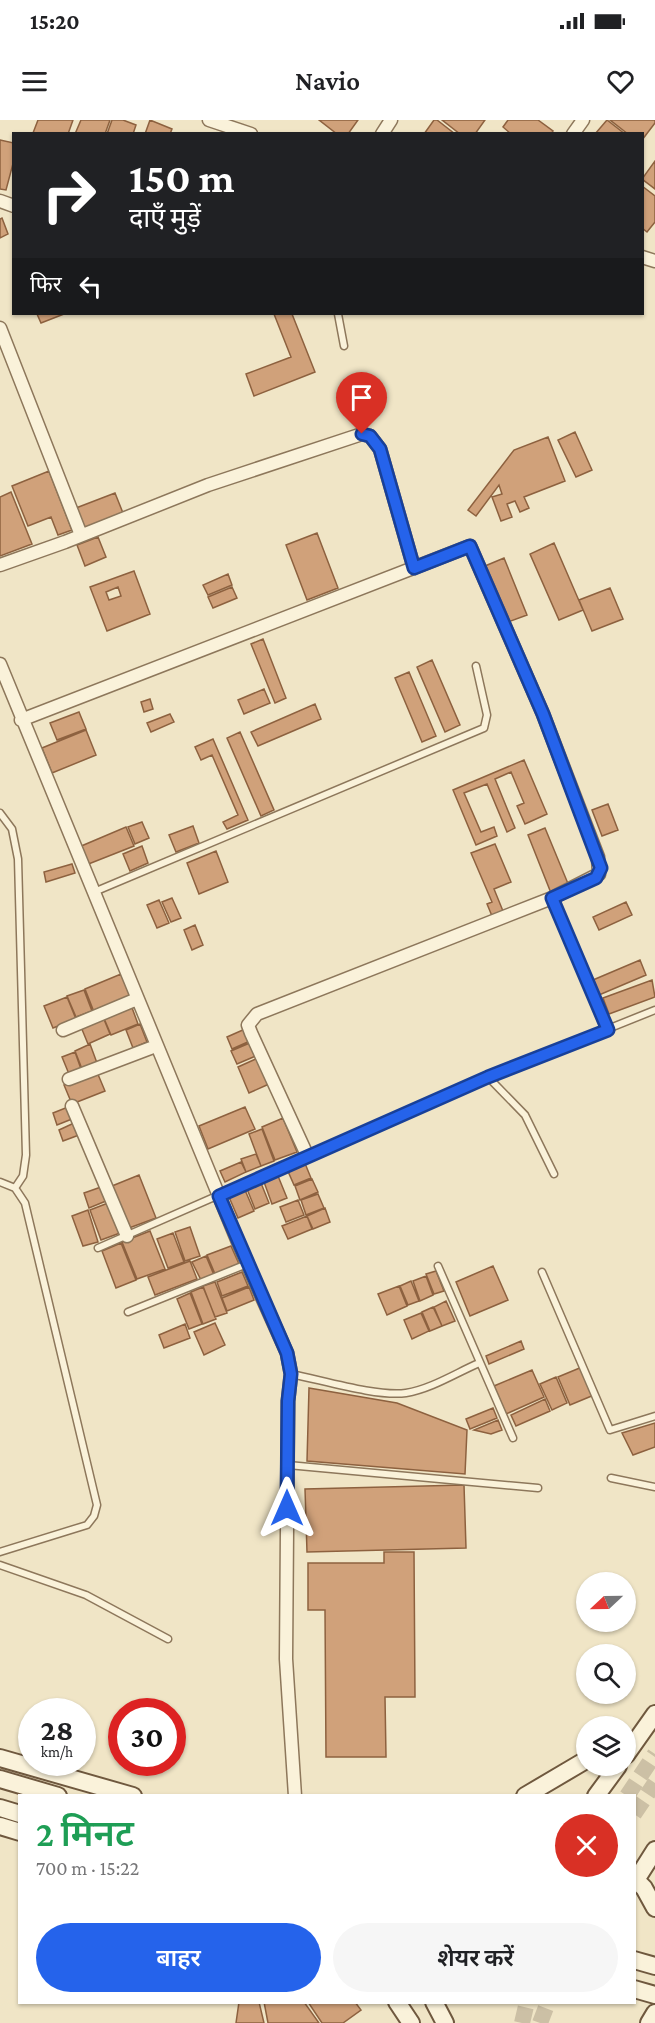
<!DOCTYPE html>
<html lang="hi">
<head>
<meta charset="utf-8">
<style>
  body { margin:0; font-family:"Crimson Pro","Noto Sans Devanagari",serif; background:#f6f6f6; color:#202124; height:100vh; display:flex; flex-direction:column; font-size:22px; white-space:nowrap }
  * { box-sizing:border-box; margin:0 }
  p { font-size:20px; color:#757577 }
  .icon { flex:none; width:33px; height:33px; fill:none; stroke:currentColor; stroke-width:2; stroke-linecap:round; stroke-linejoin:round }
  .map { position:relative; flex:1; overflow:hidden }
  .drawer { position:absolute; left:18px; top:1674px; width:618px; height:210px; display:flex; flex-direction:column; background:#fff; border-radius:0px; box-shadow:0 2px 4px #0004 }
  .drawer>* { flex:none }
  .banner { position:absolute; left:12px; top:12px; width:632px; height:183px; border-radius:0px; box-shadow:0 2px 4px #0004; background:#202124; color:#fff; overflow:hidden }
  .needle { width:39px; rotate:248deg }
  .tools { position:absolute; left:576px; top:1452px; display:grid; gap:12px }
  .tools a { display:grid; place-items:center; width:60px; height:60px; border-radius:50%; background:#fff; box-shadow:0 2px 4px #0004; font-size:30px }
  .speed { position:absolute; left:18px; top:1578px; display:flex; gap:12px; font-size:30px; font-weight:700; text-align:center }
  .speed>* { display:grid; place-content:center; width:78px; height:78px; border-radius:50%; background:#fff; box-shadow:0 2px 4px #0004; line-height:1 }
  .speed small { font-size:15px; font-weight:400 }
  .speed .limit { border:9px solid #d22; background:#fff; color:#111 }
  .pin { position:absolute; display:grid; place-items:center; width:51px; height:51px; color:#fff; margin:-62px -26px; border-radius:50% 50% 50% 0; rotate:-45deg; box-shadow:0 0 6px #0007 }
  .pin .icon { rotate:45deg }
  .me { position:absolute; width:66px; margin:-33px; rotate:0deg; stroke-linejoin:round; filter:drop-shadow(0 0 4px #0008) }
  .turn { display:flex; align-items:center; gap:21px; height:126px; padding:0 18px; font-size:27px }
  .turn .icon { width:78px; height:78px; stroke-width:2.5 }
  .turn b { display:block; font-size:42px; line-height:51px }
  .then { display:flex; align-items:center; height:57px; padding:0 18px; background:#0003; gap:12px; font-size:22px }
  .round { display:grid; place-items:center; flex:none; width:63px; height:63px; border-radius:32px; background:#f6f6f6 }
  .head { display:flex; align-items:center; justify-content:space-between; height:102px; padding:0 18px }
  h1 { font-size:36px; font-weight:600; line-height:45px; color:#1e9e55 }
  .cta { display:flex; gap:12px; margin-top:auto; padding:12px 18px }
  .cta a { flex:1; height:69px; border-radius:36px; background:#2563eb; color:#fff; font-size:24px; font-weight:600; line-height:69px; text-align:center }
  .cta a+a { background:#f6f6f6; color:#202124 }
  .status { display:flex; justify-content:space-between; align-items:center; height:42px; padding:0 30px; background:#fff; direction:ltr }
  .status svg { height:16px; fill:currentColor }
  header { display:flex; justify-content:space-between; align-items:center; height:78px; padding:0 18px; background:#fff; font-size:27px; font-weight:600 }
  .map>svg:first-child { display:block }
</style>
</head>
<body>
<div class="status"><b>15:20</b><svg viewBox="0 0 49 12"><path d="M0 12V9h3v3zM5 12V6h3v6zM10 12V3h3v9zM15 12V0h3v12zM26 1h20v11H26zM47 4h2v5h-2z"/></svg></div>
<header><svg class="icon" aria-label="menu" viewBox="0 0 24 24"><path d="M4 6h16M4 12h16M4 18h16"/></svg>Navio<svg class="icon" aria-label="heart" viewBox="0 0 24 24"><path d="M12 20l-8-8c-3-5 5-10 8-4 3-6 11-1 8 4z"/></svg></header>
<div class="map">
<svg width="655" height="1903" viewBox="0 0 655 1903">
  <rect width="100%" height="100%" fill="#f0e5c6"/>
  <path fill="#d0a17a" stroke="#8d613f" stroke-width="1.5" fill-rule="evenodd" d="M 38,0 L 73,0 L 68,14 L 36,14 L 33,13 Z
    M 81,0 L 110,0 L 105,14 L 75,14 Z
    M 112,0 L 123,0 L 136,5 L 133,14 L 107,14 Z
    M 150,0 L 172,9 L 170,14 L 145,14 Z
    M 319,0 L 358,0 L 348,14 L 337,14 Z
    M 434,0 L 437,0 L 455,14 L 424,14 Z
    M 442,0 L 485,0 L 475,14 L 460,14 Z
    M 508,0 L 538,0 L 553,11 L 551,14 L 511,14 L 503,7 Z
    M 607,0 L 625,14 L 595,14 Z
    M 610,0 L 655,0 L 655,3 L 642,20 L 642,14 L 628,14 Z
    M 0,20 L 14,23 L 14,40 L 6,70 L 0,69 Z
    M 655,41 L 655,69 L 642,59 Z
    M 642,66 L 655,76 L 655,102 L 647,112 L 642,108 Z
    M 2,98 L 8,114 L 0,118 L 0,99 Z
    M 37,194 L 64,194 L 41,203 Z
    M 274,194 L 292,194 L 315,252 L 254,276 L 246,254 L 291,237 Z
    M 575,312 L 592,350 L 576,357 L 558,320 Z
    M 548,317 L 565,361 L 524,377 L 529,388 L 520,392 L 515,381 L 507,384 L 512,397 L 501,401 L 492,377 L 502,374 L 499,365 L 476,396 L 468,390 L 514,330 Z
    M 49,351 L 72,410 L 58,415 L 51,397 L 28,406 L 12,366 Z
    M 11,372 L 32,424 L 0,436 L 0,377 Z
    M 115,373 L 123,393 L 84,409 L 76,388 Z
    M 317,413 L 338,468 L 307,480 L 286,425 Z
    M 98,417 L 106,437 L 85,446 L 77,425 Z
    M 554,423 L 583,490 L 559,500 L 530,434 Z
    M 504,438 L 527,495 L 508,502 L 485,446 Z
    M 134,451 L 150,494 L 107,511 L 90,467 ZM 118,467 L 121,476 L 109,480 L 106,472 Z
    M 228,454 L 232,465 L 208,475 L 203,465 Z
    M 232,467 L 237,478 L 213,488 L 208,477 Z
    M 610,468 L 623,499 L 592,511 L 579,480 Z
    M 263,519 L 286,578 L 275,583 L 251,524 Z
    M 432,540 L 460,605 L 445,612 L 417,547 Z
    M 409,552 L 436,616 L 422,622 L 395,558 Z
    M 264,569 L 270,583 L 244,594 L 238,580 Z
    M 150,579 L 153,589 L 144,592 L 141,582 Z
    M 315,584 L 321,599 L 258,626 L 251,612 Z
    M 79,592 L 86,609 L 57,620 L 50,603 Z
    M 170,594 L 174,602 L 151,612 L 147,603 Z
    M 86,610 L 96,635 L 52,653 L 42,628 Z
    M 240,612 L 274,690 L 261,696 L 227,618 Z
    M 213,619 L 248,700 L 227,709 L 223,702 L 238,695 L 212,635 L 201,640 L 195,627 Z
    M 524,640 L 547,694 L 525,704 L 517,686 L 524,683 L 511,652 L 495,659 L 515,708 L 507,712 L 487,664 L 464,673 L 481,712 L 494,707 L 497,716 L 476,725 L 453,670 Z
    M 608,684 L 618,710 L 602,716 L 592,690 Z
    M 142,702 L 149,718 L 135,724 L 128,707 Z
    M 193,706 L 199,723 L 176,732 L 169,715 Z
    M 126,707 L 134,726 L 86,745 L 79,727 Z
    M 545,708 L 569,766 L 551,773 L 528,715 Z
    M 495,724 L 511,762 L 494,769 L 503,791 L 492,796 L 487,784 L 492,782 L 471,733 Z
    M 142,726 L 148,743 L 130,751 L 123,734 Z
    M 216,731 L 228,762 L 199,774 L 187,743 Z
    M 72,744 L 75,753 L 46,762 L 44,752 Z
    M 172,778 L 181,798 L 171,802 L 162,782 Z
    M 159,780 L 169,803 L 157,808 L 147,785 Z
    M 626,782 L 632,795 L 599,810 L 593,797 Z
    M 195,805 L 203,825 L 192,830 L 184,810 Z
    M 640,840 L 646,855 L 599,875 L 593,860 Z
    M 121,854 L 131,877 L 94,892 L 85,869 Z
    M 652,860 L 655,877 L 609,894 L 603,878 Z
    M 84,870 L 92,891 L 76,897 L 67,876 Z
    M 67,877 L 76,899 L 53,908 L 44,886 Z
    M 131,885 L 138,904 L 111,915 L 103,896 Z
    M 103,897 L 110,914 L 88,924 L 81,907 Z
    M 140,904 L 147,922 L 133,928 L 126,910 Z
    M 245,909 L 250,921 L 232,929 L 227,917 Z
    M 252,922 L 258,935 L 237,944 L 231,931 Z
    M 90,924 L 97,943 L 82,949 L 75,931 Z
    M 75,932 L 81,949 L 69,954 L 62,937 Z
    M 258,938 L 269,964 L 249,973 L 238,947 Z
    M 97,952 L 105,971 L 72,984 L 64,965 Z
    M 68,987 L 72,999 L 57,1005 L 53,993 Z
    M 245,987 L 255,1009 L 208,1029 L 199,1006 Z
    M 283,998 L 297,1032 L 275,1040 L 262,1007 Z
    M 74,1003 L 79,1015 L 63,1021 L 59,1010 Z
    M 262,1009 L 274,1041 L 261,1046 L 249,1014 Z
    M 256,1034 L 261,1046 L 246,1052 L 241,1039 Z
    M 304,1041 L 311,1058 L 294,1065 L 287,1049 Z
    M 241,1042 L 246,1052 L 225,1062 L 220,1051 Z
    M 139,1055 L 156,1098 L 129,1108 L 112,1066 Z
    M 278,1056 L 287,1078 L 272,1084 L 264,1062 Z
    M 312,1059 L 318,1072 L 300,1080 L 295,1066 Z
    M 261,1063 L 269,1083 L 255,1089 L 247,1069 Z
    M 101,1067 L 106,1081 L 89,1088 L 84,1073 Z
    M 245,1070 L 254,1091 L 238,1098 L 229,1077 Z
    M 318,1074 L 324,1088 L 306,1095 L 301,1080 Z
    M 298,1080 L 304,1095 L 286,1102 L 280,1087 Z
    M 108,1083 L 120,1113 L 101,1120 L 90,1090 Z
    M 325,1088 L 330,1102 L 313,1109 L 307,1096 Z
    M 88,1090 L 98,1122 L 83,1126 L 72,1096 Z
    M 307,1096 L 312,1109 L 288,1119 L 282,1106 Z
    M 190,1107 L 200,1136 L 185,1141 L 175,1112 Z
    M 150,1111 L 165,1149 L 137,1159 L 122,1122 Z
    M 173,1113 L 184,1142 L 168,1148 L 157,1119 Z
    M 121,1123 L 136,1160 L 116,1168 L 102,1131 Z
    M 231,1126 L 239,1144 L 215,1154 L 207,1135 Z
    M 206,1136 L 214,1155 L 201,1160 L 192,1142 Z
    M 190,1141 L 197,1159 L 155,1175 L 148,1157 Z
    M 493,1146 L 508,1180 L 470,1196 L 456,1162 Z
    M 436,1151 L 444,1171 L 434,1174 L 426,1154 Z
    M 242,1152 L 248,1166 L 222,1176 L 217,1162 Z
    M 426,1156 L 433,1175 L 420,1181 L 413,1161 Z
    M 411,1161 L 419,1181 L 408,1185 L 400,1166 Z
    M 215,1162 L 227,1193 L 215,1197 L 203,1166 Z
    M 399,1166 L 407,1186 L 387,1195 L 378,1174 Z
    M 203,1167 L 216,1199 L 203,1204 L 191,1172 Z
    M 249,1167 L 254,1180 L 227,1191 L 222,1178 Z
    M 190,1173 L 202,1204 L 189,1209 L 177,1179 Z
    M 446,1181 L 455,1201 L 442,1206 L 434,1187 Z
    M 433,1187 L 442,1206 L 430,1211 L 422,1192 Z
    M 421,1193 L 429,1211 L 412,1219 L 404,1200 Z
    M 215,1203 L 225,1225 L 204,1235 L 194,1212 Z
    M 185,1204 L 190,1218 L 164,1228 L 159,1215 Z
    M 521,1221 L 524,1229 L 489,1244 L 486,1236 Z
    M 582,1247 L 594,1275 L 570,1285 L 558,1257 Z
    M 532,1250 L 544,1277 L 506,1294 L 494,1266 Z
    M 556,1257 L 567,1283 L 552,1290 L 540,1264 Z
    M 309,1268 L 397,1283 L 467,1310 L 465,1354 L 307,1341 Z
    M 545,1279 L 550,1291 L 516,1306 L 511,1295 Z
    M 493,1288 L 497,1298 L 470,1309 L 466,1299 Z
    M 498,1300 L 502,1310 L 491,1314 L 474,1310 Z
    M 655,1303 L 655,1327 L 633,1335 L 622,1313 Z
    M 464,1365 L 466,1428 L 307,1432 L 305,1369 Z
    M 384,1432 L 414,1432 L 415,1577 L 385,1577 L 386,1637 L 326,1637 L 325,1490 L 308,1490 L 308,1443 L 384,1443 Z
    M 239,1882 L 259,1882 L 264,1903 L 236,1903 Z
    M 264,1882 L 304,1882 L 319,1903 L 268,1903 Z
    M 308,1882 L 355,1882 L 361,1890 L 343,1903 L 322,1903 Z"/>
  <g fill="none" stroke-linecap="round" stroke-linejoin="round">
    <path stroke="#ccc0a5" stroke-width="16" stroke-dasharray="16 8" stroke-linecap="butt" d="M 627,1676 L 655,1634
      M 634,1694 L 655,1663
      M 522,1903 L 527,1882
      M 540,1903 L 548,1882"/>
    <g stroke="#8d775b" stroke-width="9">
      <path id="service" d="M 338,194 L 344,226
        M 0,693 L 12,709 L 18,739 L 26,1035 L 23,1056 L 15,1068
        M 94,772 L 484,608 L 487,595 L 476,546
        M 552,778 L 608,910
        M 488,957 L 525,995 L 554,1054
        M 0,1062 L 15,1068 L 25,1083 L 97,1385 L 94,1396 L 87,1405 L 0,1432
        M 98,1128 L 488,957 L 655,890
        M 438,1146 L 513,1318
        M 542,1152 L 610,1310 L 655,1296
        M 128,1192 L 247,1144
        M 291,1254 C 322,1260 377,1277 406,1273 C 431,1269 456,1253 479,1243
        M 288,1345 L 538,1368
        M 611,1358 L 655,1367
        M 0,1445 L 86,1475 L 168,1519"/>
    </g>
    <g stroke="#8d775b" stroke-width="15">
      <path id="minor" d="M 209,0 L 251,14
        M 382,14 L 391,0
        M 573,14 L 583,0
        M 0,81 L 14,86
        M 642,137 L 655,141
        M 0,208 L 81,415
        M 0,445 L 65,422 L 208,365 L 362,314 L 370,316 L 380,329 L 414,448
        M 0,544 L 247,1144 L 287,1233 L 291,1254 L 288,1281 L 286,1539 L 295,1676
        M 21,600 L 470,426 L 543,594 L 598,737 L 599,754 L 552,778 L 257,894 L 248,905 L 251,913 L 307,1035
        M 63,910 L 137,879
        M 69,959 L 156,926
        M 72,986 L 127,1116"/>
    </g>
    <g stroke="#6f583e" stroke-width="20">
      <path id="secondary" d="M 626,1635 L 655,1594
        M 0,1638 L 133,1676
        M 0,1659 L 58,1676
        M 525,1676 L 586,1640
        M 596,1676 L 618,1646
        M 0,1688 L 20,1694
        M 0,1706 L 20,1712
        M 634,1758 L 644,1768 L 655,1788
        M 636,1760 L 655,1730
        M 634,1840 L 655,1846
        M 634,1869 L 655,1875
        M 397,1882 L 411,1903
        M 434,1882 L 445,1903
        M 649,1903 L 655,1893"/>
    </g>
    <use href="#service" stroke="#faf2da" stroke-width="6"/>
    <use href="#minor" stroke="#faf2da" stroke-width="12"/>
    <use href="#secondary" stroke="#faf2da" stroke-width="16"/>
  </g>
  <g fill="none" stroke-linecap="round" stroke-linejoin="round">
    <g stroke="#184099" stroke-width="15">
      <path id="route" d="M 287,1388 L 288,1281 L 291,1254 L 287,1233 L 219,1076 L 488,957 L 608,910 L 552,778 L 596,758 L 601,748 L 543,594 L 470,426 L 414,448 L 380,329 L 370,316 L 362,314"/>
    </g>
    <use href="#route" stroke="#2563eb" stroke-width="10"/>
  </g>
</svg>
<div class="tools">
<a><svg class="needle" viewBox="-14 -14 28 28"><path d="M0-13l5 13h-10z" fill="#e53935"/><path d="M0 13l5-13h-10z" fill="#757577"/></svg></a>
<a><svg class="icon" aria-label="search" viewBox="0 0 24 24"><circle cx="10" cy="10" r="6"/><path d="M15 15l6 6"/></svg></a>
<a><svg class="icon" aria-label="layers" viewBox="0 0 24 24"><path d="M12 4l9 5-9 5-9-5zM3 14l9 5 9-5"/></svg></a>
</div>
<div class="speed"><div>28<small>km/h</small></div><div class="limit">30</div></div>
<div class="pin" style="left:362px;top:314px;background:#d93025"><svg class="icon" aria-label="arrive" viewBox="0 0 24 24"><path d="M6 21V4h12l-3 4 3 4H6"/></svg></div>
<svg class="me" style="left:287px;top:1388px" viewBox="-20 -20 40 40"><path d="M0-17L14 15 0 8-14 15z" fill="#2563eb" stroke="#fff" stroke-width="4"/></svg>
<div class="banner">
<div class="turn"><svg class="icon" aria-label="right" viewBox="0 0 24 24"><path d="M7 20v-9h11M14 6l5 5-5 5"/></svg><div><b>150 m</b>दाएँ मुड़ें</div></div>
<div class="then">फिर<svg class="icon" aria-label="left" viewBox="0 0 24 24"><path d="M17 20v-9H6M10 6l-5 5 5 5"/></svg></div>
</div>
<section class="drawer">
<div class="head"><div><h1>2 मिनट</h1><p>700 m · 15:22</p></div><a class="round" style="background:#d93025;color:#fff"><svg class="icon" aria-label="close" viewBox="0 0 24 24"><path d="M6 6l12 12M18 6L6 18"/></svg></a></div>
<div class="cta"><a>बाहर</a><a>शेयर करें</a></div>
</section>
</div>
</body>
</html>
